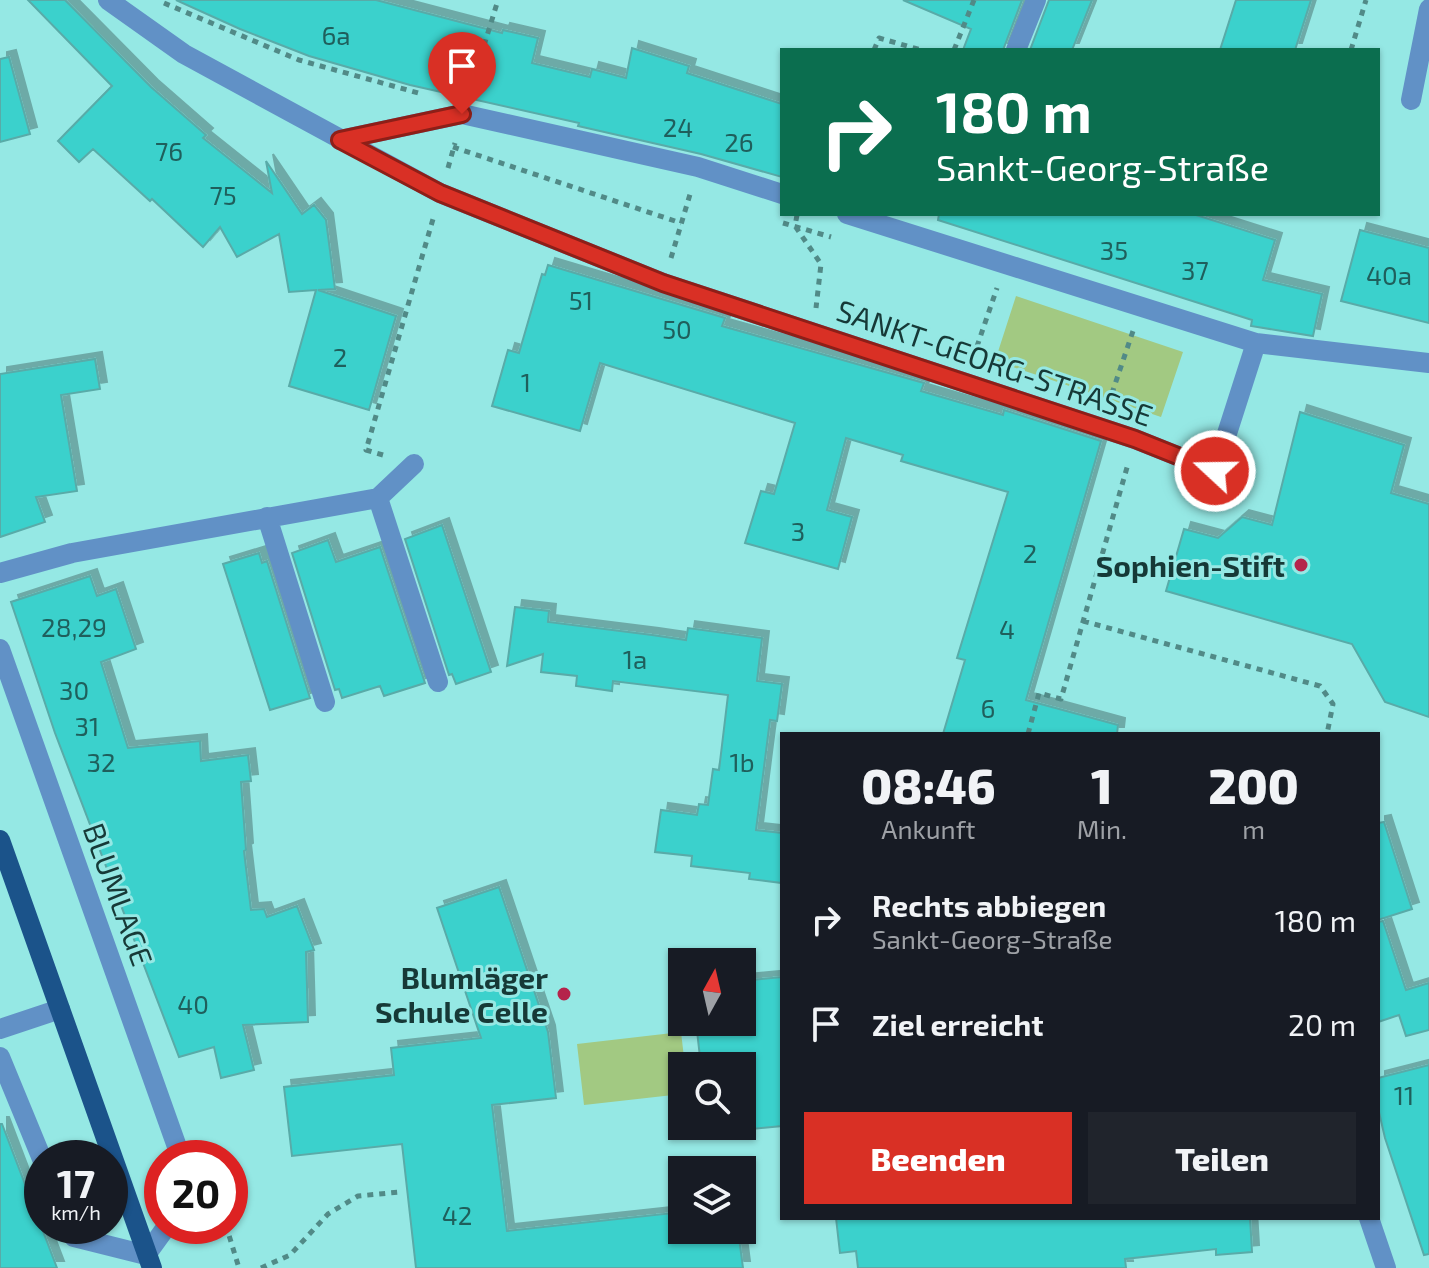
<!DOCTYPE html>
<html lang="de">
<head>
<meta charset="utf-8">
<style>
  body { margin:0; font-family:"Exo 2",sans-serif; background:#20242c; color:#f1f3f6; height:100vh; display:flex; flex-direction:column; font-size:30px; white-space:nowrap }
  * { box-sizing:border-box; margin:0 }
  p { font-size:26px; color:#9ea1a6 }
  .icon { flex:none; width:44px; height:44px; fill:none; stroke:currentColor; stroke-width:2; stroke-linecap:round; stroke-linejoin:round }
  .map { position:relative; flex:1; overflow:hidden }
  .panel { position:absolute; left:780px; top:732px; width:600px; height:488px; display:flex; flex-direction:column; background:#171b24; border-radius:0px; box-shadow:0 2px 6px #0004 }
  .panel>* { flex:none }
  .banner { position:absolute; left:780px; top:48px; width:600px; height:168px; border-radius:0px; box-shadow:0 2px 6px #0004; background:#0b6e4f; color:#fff; overflow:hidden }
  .needle { width:52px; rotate:8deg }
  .buttons { position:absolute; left:668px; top:948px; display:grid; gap:16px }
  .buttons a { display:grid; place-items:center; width:88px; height:88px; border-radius:0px; background:#171b24; box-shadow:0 2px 6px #0004; font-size:40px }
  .speed { position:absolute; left:24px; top:1140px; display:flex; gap:16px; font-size:40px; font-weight:700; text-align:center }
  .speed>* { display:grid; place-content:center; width:104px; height:104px; border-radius:50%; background:#171b24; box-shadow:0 2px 6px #0004; line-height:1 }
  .speed small { font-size:20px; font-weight:400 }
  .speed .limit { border:12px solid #d22; background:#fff; color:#111 }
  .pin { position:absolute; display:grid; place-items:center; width:68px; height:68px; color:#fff; margin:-82px -34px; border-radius:50% 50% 50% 0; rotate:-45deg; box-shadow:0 0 8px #0007 }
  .pin .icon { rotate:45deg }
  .me { position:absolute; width:88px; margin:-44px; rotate:291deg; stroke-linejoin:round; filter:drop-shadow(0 0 6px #0008) }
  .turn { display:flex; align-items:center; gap:28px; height:168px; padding:0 24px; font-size:36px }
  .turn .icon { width:104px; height:104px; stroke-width:2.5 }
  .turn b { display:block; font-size:56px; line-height:68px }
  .eta { display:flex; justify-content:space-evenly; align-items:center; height:136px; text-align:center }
  .eta b { font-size:48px; font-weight:800; line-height:56px }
  .action { display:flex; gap:16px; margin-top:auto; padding:16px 24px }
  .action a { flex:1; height:92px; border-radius:0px; background:#d93025; color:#fff; font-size:32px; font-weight:800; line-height:92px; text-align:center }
  .action a+a { background:#20242c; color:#f1f3f6 }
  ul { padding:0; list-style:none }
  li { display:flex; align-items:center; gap:24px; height:104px; padding:0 24px }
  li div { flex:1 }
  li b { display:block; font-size:30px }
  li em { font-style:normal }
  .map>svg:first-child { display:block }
</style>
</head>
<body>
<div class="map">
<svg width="1429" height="1268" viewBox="0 0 1429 1268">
  <defs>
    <filter id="shadow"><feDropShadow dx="7" dy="-7" stdDeviation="0" flood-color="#0004"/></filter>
  </defs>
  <rect width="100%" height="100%" fill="#95e8e4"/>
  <path fill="#a2c982" d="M 1016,296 L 1183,352 L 1161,417 L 995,361 Z
    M 681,1032 L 685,1066 L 682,1066 L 682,1094 L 584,1105 L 577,1044 Z"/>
  <path fill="#3bd1cc" stroke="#59aba8" stroke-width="2" filter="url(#shadow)" d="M 28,0 L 65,0 L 151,87 L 206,135 L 203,138 L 272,193 L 266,161 L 302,214 L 314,205 L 326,220 L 335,289 L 318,290 L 396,316 L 369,410 L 289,386 L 316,290 L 289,292 L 279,234 L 237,257 L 220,227 L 203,247 L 152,199 L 150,201 L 93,149 L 79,162 L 58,141 L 112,86 Z
    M 176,0 L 376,0 L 502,33 L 503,30 L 538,38 L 532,63 L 590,77 L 592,69 L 626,78 L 632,48 L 689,66 L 687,73 L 782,104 L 782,177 L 701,154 L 578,126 L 579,123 L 410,85 L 309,56 L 240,29 Z
    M 903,0 L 1022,0 L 1003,50 L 963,50 L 971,29 Z
    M 1049,0 L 1092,0 L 1072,50 L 1030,50 Z
    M 1236,0 L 1311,0 L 1295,50 L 1220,50 Z
    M 9,57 L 30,134 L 0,142 L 0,59 Z
    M 939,214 L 1193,214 L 1275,240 L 1263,280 L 1322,294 L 1313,336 L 1251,326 L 1252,320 L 938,220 Z
    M 1360,230 L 1429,248 L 1429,323 L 1341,301 Z
    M 548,265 L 725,318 L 722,326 L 924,383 L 921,391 L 1003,415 L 1004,410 L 1101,441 L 1026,700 L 1118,725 L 1117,734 L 943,734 L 965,660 L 957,658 L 1008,492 L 901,461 L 903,455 L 846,438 L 827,510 L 852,517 L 838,569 L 745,543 L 761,491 L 774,494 L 795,423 L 600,363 L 580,431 L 492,406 L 508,350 L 519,353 L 542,274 L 545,275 Z
    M 95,359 L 100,389 L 61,395 L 77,491 L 36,497 L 45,522 L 0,537 L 0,374 Z
    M 1300,412 L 1404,445 L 1391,493 L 1429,504 L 1429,717 L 1385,702 L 1352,644 L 1166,591 L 1184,529 L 1218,538 L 1242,517 L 1272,525 Z
    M 442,525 L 491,672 L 456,684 L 452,674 L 449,675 L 405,539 Z
    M 328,540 L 336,562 L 380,547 L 425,683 L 384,696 L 380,686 L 342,698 L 339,689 L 335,690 L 292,553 Z
    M 259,553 L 262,563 L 267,561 L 310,698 L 270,710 L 223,564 Z
    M 90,576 L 97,596 L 116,589 L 136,649 L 101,662 L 128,748 L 200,741 L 201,761 L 248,755 L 251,781 L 241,782 L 246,850 L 244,851 L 251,910 L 264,909 L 267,917 L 297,906 L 314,950 L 306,952 L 308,1022 L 243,1025 L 254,1070 L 221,1078 L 214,1047 L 179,1057 L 55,733 L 11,602 Z
    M 515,607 L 549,611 L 548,622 L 652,635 L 686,640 L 688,628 L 762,638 L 757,681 L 782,684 L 777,721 L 770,720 L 756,830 L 782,833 L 782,883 L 749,879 L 750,873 L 691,866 L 692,856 L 655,852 L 661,810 L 697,815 L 699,804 L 708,805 L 713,769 L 719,770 L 728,695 L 613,681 L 612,691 L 576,686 L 577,676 L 541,672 L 543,654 L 507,666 Z
    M 1384,822 L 1412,909 L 1378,920 L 1378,823 Z
    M 499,887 L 548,1032 L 556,1098 L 492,1105 L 507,1231 L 682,1212 L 682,1230 L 738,1230 L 743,1268 L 416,1268 L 402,1144 L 292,1156 L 284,1087 L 394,1075 L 391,1048 L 481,1038 L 437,908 Z
    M 1383,921 L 1406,990 L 1429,983 L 1429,1030 L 1406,1036 L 1399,1015 L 1378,1022 L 1378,922 Z
    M 782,977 L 782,1126 L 742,1130 L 742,1066 L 701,1066 L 696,1022 L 742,1022 L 742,981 Z
    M 1429,1065 L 1429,1254 L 1424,1255 L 1385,1138 L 1378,1108 L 1378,1078 Z
    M 0,1124 L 2,1124 L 57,1268 L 0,1268 Z
    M 836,1218 L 1250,1218 L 1252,1252 L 1216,1255 L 1216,1249 L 1125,1259 L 1126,1268 L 858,1268 L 856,1251 L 840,1253 Z"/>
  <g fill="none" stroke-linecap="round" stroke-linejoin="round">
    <path stroke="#518a87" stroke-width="5" stroke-dasharray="6 6" stroke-linecap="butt" d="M 164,3 L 299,60 L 422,94
      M 874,50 L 879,38 L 921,50
      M 954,50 L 974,0
      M 1351,50 L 1366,0
      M 470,91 L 498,0
      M 453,147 L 681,223
      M 448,168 L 455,143
      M 797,215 L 795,226 L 821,264 L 816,308
      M 783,223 L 831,237
      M 671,258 L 691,191
      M 973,358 L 997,288
      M 1108,405 L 1133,331
      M 383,455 L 366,450 L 433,219
      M 1083,621 L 1320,686 L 1333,704 L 1327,734
      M 1028,734 L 1039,693 L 1061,699 L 1128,464
      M 223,1226 L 228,1232 L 239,1268
      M 261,1268 L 290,1255 L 328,1214 L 358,1196 L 400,1192"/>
    <path stroke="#6191c6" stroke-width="20" d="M 108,0 L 184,54 L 440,193 L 663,283 L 1135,439 L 1215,471 L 1256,343
      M 1016,50 L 1036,0
      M 1411,100 L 1429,9
      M 340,140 L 462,114 L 698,167 L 782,194
      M 847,214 L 1256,343 L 1429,363
      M 378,498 L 438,682
      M 267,517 L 325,702
      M 0,573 L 72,553 L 378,498 L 414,464
      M 0,649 L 181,1158
      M 0,1029 L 60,1009
      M 0,1057 L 42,1159
      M 1369,1218 L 1386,1268
      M 70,1226 L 74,1237 L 146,1255 L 167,1226"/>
    <path stroke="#1b538a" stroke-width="20" d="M 0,840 L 152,1268"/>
  </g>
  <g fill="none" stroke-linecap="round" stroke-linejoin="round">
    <g stroke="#8d1f18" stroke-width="20">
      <path id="route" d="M 462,114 L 340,140 L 440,193 L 663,283 L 1135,439 L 1215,471"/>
    </g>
    <use href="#route" stroke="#d93025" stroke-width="14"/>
  </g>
  <g fill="#b5244b" stroke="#95e8e4" stroke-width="3">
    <circle cx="1301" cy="565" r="8"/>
    <circle cx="564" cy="994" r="8"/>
  </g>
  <g text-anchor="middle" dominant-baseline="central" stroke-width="6" stroke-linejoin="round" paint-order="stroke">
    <g font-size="26" fill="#1f5f5c">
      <text x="336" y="34">6a</text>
      <text x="678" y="126">24</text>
      <text x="739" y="141">26</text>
      <text x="169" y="150">76</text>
      <text x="223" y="194">75</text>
      <text x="1114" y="249">35</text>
      <text x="1195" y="269">37</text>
      <text x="1389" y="274">40a</text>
      <text x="581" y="299">51</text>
      <text x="677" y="328">50</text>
      <text x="340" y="356">2</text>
      <text x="526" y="381">1</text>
      <text x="798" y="530">3</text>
      <text x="1030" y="552">2</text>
      <text x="74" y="626">28,29</text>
      <text x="1007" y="628">4</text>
      <text x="635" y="658">1a</text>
      <text x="74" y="689">30</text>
      <text x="988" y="707">6</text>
      <text x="87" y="725">31</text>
      <text x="101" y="761">32</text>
      <text x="742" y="761">1b</text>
      <text x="193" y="1003">40</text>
      <text x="1404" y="1094">11</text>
      <text x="457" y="1214">42</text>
    </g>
    <g font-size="30" fill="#163937" stroke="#95e8e4">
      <text transform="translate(995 362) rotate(19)">SANKT-GEORG-STRASSE</text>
      <text transform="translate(119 894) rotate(70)">BLUMLAGE</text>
    </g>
    <g font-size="30" font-weight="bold" fill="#163937" stroke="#95e8e4" text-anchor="end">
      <text x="1285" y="565">Sophien-Stift</text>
      <text x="548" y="977">Blumläger<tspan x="548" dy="34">Schule Celle</tspan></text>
    </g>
  </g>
</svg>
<div class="buttons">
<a><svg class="needle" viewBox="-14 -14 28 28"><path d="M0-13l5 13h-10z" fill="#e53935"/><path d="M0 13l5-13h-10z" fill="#9ea1a6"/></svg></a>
<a><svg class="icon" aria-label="search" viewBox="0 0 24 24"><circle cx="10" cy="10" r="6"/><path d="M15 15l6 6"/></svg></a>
<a><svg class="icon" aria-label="layers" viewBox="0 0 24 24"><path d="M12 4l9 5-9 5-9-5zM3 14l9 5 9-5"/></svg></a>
</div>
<div class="speed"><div>17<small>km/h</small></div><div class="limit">20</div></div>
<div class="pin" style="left:462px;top:114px;background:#d93025"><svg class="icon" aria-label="arrive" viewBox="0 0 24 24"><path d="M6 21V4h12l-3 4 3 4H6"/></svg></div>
<svg class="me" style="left:1215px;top:471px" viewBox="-20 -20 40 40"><circle r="17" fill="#d93025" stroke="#fff" stroke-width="3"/><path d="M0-11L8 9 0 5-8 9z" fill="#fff"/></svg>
<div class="banner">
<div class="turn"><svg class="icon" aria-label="right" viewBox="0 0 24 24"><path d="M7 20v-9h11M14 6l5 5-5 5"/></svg><div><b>180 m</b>Sankt-Georg-Straße</div></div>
</div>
<section class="panel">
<div class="eta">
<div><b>08:46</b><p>Ankunft</p></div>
<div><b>1</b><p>Min.</p></div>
<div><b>200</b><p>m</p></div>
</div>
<ul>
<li><svg class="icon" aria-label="right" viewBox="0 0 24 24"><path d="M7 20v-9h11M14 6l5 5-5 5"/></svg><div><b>Rechts abbiegen</b><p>Sankt-Georg-Straße</p></div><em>180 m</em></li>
<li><svg class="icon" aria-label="arrive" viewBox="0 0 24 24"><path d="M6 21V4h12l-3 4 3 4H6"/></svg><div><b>Ziel erreicht</b></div><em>20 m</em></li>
</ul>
<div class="action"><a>Beenden</a><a>Teilen</a></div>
</section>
</div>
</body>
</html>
